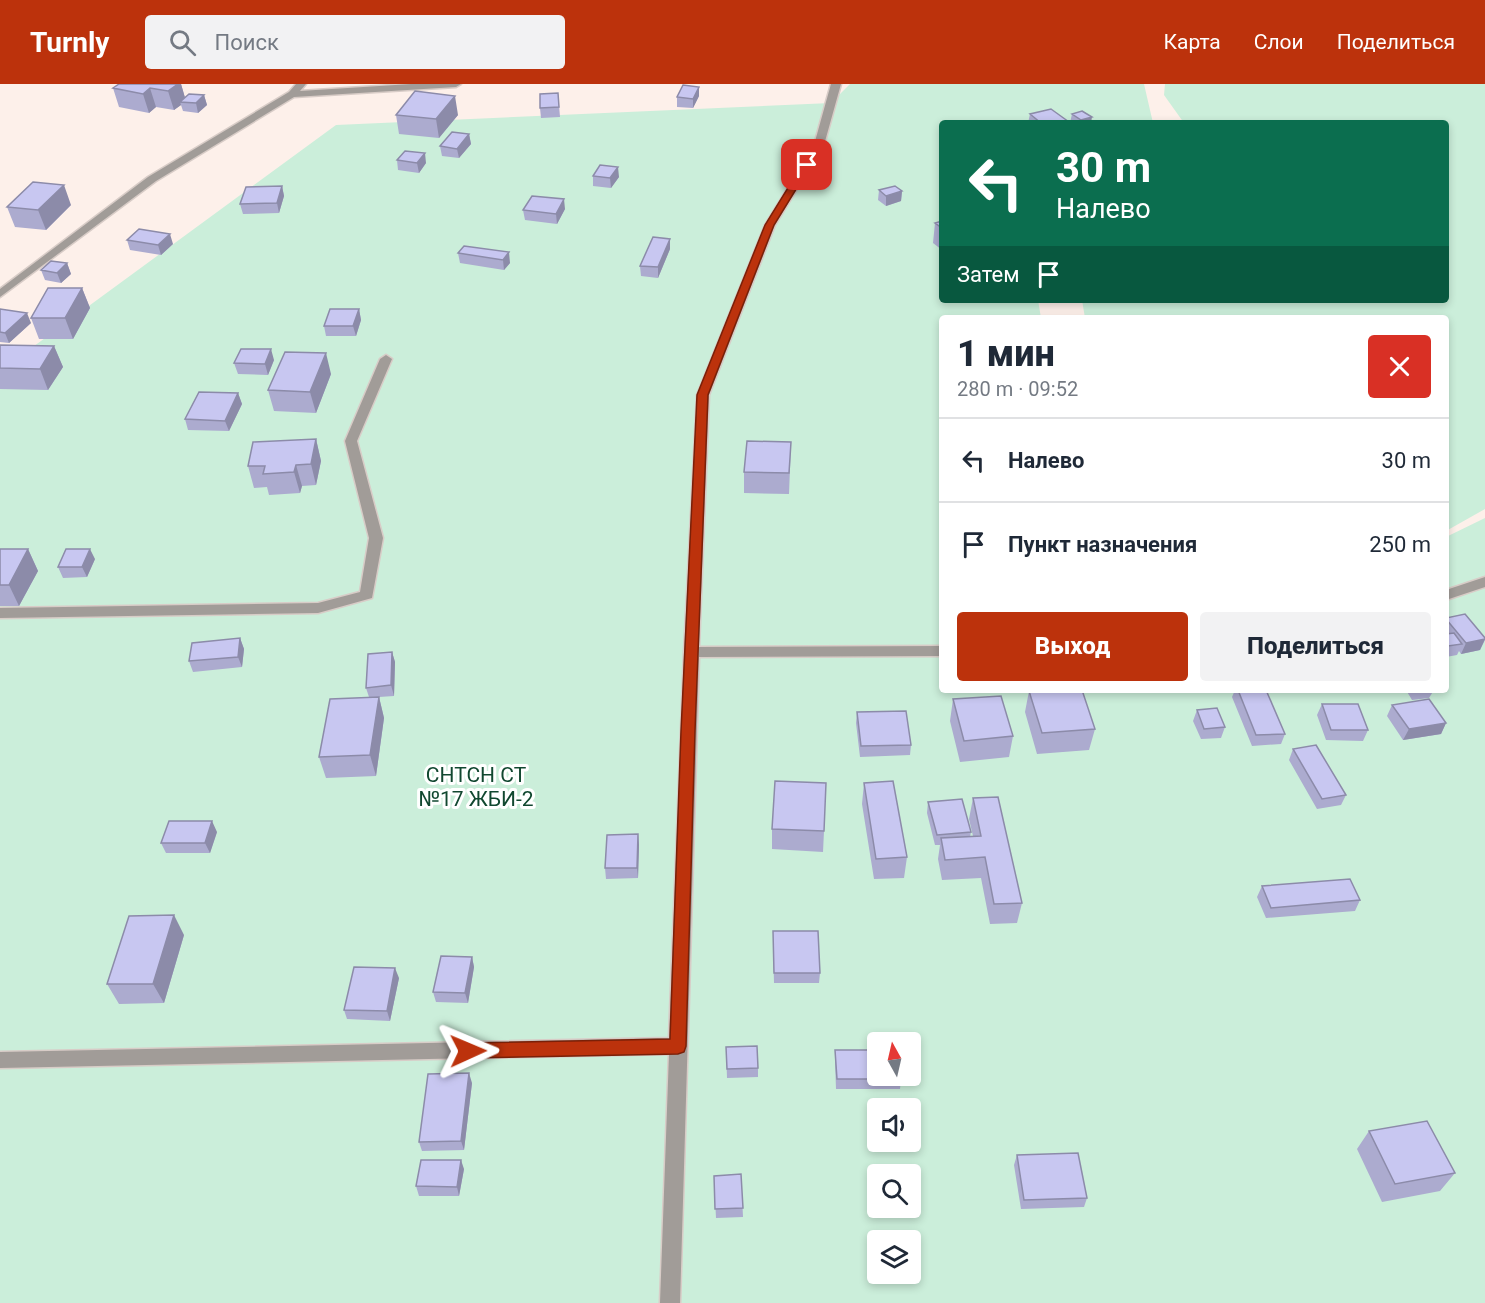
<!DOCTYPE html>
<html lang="ru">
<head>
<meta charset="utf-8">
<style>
  body { margin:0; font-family:Roboto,sans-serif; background:#f2f2f3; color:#1f2937; height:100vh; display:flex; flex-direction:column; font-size:22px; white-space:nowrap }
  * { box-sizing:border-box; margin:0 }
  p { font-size:20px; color:#747a83 }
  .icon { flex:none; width:33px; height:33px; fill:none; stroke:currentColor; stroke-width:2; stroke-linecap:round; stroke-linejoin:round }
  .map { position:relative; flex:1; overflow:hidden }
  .drawer { position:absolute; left:939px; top:231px; width:510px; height:378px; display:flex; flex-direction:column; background:#fff; border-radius:6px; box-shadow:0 3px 9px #0003 }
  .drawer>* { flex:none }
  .guide { position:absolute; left:939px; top:36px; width:510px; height:183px; border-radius:6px; box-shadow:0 3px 9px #0003; background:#0b6e4f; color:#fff; overflow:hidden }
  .needle { width:39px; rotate:352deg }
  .buttons { position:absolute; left:867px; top:948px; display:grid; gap:12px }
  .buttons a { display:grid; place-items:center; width:54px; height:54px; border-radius:6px; background:#fff; box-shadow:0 3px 9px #0003; font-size:30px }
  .pin { position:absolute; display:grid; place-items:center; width:51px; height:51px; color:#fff; margin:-26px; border-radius:12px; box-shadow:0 3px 9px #0006 }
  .me { position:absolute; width:66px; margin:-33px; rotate:89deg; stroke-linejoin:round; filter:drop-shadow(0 0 4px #0008) }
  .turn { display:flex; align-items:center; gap:21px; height:126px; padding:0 18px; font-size:27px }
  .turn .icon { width:78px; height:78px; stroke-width:2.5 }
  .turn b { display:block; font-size:42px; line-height:51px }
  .then { display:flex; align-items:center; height:57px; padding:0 18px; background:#0003; gap:12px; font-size:22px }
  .round { display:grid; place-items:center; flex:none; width:63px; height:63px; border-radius:6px; background:#f2f2f3 }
  .summary { display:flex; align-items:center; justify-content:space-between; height:102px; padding:0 18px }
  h1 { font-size:36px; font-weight:800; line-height:45px }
  .action { display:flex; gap:12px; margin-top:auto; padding:12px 18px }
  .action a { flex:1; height:69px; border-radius:6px; background:#bc320c; color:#fff; font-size:24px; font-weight:800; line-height:69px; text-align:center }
  .action a+a { background:#f2f2f3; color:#1f2937 }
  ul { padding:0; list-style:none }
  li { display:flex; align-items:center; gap:18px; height:84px; padding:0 18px; border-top:2px solid #e0e1e3 }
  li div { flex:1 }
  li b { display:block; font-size:22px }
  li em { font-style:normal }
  header { display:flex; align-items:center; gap:36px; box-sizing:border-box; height:84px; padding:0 30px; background:#bc320c; color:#fff }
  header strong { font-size:28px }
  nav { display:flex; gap:33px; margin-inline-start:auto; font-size:21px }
  .search { width:420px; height:54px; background:#f2f2f3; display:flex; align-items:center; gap:15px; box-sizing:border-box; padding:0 21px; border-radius:6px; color:#747a83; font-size:22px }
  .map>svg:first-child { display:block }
</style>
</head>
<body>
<header>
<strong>Turnly</strong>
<div class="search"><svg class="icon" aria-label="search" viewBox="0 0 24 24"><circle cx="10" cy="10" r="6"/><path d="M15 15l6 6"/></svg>Поиск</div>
<nav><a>Карта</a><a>Слои</a><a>Поделиться</a></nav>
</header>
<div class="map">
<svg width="1485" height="1219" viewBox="0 0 1485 1219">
  <rect width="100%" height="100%" fill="#fdf0ea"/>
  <path fill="#cbeeda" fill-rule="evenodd" d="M 850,0 L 1144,0 L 1153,39 L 942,39 L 942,216 L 1038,216 L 1041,234 L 942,234 L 942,606 L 1446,606 L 1446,453 L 1485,434 L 1485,1219 L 0,1219 L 0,287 L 336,41 L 831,19 ZM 878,958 L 910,958 L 910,992 L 878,992 ZM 878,1024 L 910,1024 L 910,1058 L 878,1058 ZM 878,1090 L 910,1090 L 910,1124 L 878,1124 ZM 878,1156 L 910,1156 L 910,1190 L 878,1190 Z
    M 1165,0 L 1485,0 L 1485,425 L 1446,447 L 1446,234 L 1085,234 L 1082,216 L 1446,216 L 1446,39 L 1184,39 L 1164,11 Z"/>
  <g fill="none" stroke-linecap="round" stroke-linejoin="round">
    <g stroke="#d8ccc7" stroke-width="3">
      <path id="minor" d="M 296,0 L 306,0 L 300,7 L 411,0 L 461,0 L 456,3 L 294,13 L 156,97 L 0,213 L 0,205 L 148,93 L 289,8 Z
        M 831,0 L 841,0 L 824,61 L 775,141 L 709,311 L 699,563 L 942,562 L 942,572 L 699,573 L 680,1219 L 660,1219 L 669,970 L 0,984 L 0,968 L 669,954 L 684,568 L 697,311 L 765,141 L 814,61 Z
        M 386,271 L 392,275 L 357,357 L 383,454 L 372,514 L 318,529 L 0,534 L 0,524 L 318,519 L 360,508 L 369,454 L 345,357 L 380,275 Z
        M 1485,493 L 1485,503 L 1446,516 L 1446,506 Z"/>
    </g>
    <use href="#minor" fill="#a19c98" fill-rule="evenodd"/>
  </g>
  <path fill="#acabcf" d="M 181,0 L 185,14 L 204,11 L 207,21 L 198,29 L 183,27 L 181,21 L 174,26 L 156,23 L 149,29 L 119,23 L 113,4 Z
    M 558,9 L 560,33 L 541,34 L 540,24 Z
    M 699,12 L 693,24 L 677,23 L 677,13 Z
    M 1030,30 L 1068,39 L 1028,39 Z
    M 1072,30 L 1091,39 L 1070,39 Z
    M 396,31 L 458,31 L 439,54 L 399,50 Z
    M 469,50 L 471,60 L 459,74 L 442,72 L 440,62 Z
    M 397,76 L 426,79 L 419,89 L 398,86 Z
    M 593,92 L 619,93 L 611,104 L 593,102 Z
    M 282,102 L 284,112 L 279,129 L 243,130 L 240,120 Z
    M 879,106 L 902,107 L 901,117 L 886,122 L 878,116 Z
    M 71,121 L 46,146 L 15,143 L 7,123 Z
    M 565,125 L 557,140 L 525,136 L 523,126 Z
    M 942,137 L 942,166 L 933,159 L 935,139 Z
    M 670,155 L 670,165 L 658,194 L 641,192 L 640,182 Z
    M 127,156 L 173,160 L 161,171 L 130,166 Z
    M 464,162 L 510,179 L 504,186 L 460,179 L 458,169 Z
    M 67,179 L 71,190 L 61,199 L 45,196 L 41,186 Z
    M 82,204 L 90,224 L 73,255 L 39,255 L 31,234 Z
    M 0,225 L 31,239 L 9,259 L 0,258 Z
    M 359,225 L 361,236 L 356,252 L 326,252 L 324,242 Z
    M 0,261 L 54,262 L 63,283 L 48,306 L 0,305 Z
    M 274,276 L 268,291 L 238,290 L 234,279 Z
    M 331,290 L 316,329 L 274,327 L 268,306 Z
    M 238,309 L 242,320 L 229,347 L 188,346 L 185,335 Z
    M 316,355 L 321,377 L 316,401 L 302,402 L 300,409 L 269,411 L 267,403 L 254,404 L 248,382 Z
    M 791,358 L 789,410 L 744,409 L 744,388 Z
    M 0,465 L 28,465 L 38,487 L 19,522 L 0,522 Z
    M 95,475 L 87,493 L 63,494 L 58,483 Z
    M 1446,534 L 1485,554 L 1485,556 L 1480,566 L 1461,570 L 1459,567 L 1457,571 L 1446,573 Z
    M 240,554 L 244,565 L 242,583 L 193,588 L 189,577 Z
    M 392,568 L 395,578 L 394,612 L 379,613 L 384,634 L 376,692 L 326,694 L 319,673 L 369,613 L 366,604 Z
    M 1235,606 L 1266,606 L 1285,650 L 1281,660 L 1252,662 L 1232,613 Z
    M 1406,606 L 1434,606 L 1429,614 L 1412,616 Z
    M 1029,607 L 1095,645 L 1089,666 L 1037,670 L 1025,628 Z
    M 953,615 L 1013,652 L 1009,673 L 960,678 L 950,637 Z
    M 1322,620 L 1368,646 L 1363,657 L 1326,656 L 1317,631 Z
    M 1392,621 L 1446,639 L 1441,650 L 1403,656 L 1387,632 Z
    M 1197,626 L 1225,643 L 1221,654 L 1201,655 L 1193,637 Z
    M 857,628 L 911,661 L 910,671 L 860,673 L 856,639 Z
    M 1293,665 L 1346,711 L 1341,721 L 1317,725 L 1289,676 Z
    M 864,699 L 907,773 L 904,794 L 874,795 L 862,720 Z
    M 973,714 L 1022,819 L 1017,839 L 990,840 L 981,794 L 942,796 L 938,775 L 940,761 L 935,761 L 927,729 L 928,718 L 971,748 L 970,753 L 973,752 L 969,735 Z
    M 772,745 L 824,747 L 823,768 L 772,765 Z
    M 217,748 L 210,769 L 166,769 L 161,759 Z
    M 638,750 L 639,761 L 638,794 L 606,795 L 605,784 Z
    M 1262,802 L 1360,816 L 1355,827 L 1266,834 L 1257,813 Z
    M 184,851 L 164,919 L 119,920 L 107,900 Z
    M 773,857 L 820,889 L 819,899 L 774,899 Z
    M 472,873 L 474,883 L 468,919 L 436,918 L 433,908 Z
    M 399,894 L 390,937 L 347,935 L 344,926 Z
    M 726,963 L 758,984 L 758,993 L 727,994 Z
    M 835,966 L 901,995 L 900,1005 L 836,1005 L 835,976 Z
    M 472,999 L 464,1066 L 422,1067 L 419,1058 Z
    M 1369,1047 L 1455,1089 L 1440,1107 L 1382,1118 L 1357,1065 Z
    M 1017,1071 L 1087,1114 L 1084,1123 L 1021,1125 L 1014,1081 Z
    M 464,1085 L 459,1112 L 419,1112 L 416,1102 Z
    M 741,1090 L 743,1133 L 716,1134 L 714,1092 Z"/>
  <path fill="#8c8ba9" d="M 178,0 L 181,0 L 186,17 L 180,18 L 181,21 L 174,26 L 168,7 Z
    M 699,3 L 699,12 L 693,24 L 693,15 Z
    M 150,4 L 156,23 L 149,29 L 143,10 Z
    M 204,11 L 207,21 L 198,29 L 196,19 Z
    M 455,12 L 458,31 L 439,54 L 436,35 Z
    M 1092,33 L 1091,39 L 1081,39 L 1081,36 Z
    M 469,50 L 471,60 L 459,74 L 457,65 Z
    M 425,69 L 426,79 L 419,89 L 417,79 Z
    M 618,83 L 619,93 L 611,104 L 610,94 Z
    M 64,101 L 71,121 L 46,146 L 38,126 Z
    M 282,102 L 284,112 L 279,129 L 277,119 Z
    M 902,107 L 901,117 L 886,122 L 886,112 Z
    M 564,115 L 565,125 L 557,140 L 556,130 Z
    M 170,150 L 173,160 L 161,171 L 158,161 Z
    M 670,155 L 670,165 L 658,194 L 658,183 Z
    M 509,168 L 510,179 L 504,186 L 503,176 Z
    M 67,179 L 71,190 L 61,199 L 57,189 Z
    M 82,204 L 90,224 L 73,255 L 65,234 Z
    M 359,225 L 361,236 L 356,252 L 353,242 Z
    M 27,229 L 31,239 L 9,259 L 5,249 Z
    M 54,262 L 63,283 L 48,306 L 40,285 Z
    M 271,265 L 274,276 L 268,291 L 265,280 Z
    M 326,269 L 331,290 L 316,329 L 310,308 Z
    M 238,309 L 242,320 L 229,347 L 225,337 Z
    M 316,355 L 321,377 L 316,401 L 311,380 Z
    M 296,381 L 302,402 L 300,409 L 294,388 Z
    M 28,465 L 38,487 L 19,522 L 9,501 Z
    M 90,465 L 95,475 L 87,493 L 82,483 Z
    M 240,554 L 244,565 L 242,583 L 238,573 Z
    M 1485,555 L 1480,566 L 1461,570 L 1466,559 Z
    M 392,568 L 395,578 L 394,612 L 391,601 Z
    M 379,613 L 384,634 L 376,692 L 370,671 Z
    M 1446,639 L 1441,650 L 1403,656 L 1409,645 Z
    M 212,737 L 217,748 L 210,769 L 205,759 Z
    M 638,750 L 639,761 L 638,794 L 637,784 Z
    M 174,831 L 184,851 L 164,919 L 153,900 Z
    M 472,873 L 474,883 L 468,919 L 465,909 Z
    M 395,884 L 399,894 L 390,937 L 387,927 Z
    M 469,989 L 472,999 L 464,1066 L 461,1057 Z
    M 461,1076 L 464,1085 L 459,1112 L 457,1103 Z"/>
  <path fill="#c8c7f1" stroke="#8c8ba9" stroke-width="1.5" d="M 119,0 L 178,0 L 168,7 L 150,4 L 143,10 L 113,4 Z
    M 683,1 L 699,3 L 693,15 L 677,13 Z
    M 415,7 L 455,12 L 436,35 L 396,31 Z
    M 558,9 L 559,23 L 540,24 L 540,10 Z
    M 189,10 L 204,11 L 196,19 L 180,18 Z
    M 1051,25 L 1069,38 L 1063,39 L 1041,39 L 1030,30 Z
    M 1082,27 L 1092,33 L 1081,36 L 1072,30 Z
    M 452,48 L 469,50 L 457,65 L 440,62 Z
    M 405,67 L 425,69 L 417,79 L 397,76 Z
    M 600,81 L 618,83 L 610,94 L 593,92 Z
    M 33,98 L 64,101 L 38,126 L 7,123 Z
    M 282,102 L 277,119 L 240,120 L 246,103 Z
    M 895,102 L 902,107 L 886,112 L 879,106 Z
    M 532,112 L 564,115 L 556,130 L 523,126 Z
    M 942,137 L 942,144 L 935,139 Z
    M 139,145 L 170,150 L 158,161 L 127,156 Z
    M 653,153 L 670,155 L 658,183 L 640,182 Z
    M 464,162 L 509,168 L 503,176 L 458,169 Z
    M 51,177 L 67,179 L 57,189 L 41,186 Z
    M 48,204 L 82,204 L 65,234 L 31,234 Z
    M 0,225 L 27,229 L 5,249 L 0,248 Z
    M 330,225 L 359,225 L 353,242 L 324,242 Z
    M 0,261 L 54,262 L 40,285 L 0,284 Z
    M 241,265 L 271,265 L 265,280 L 234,279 Z
    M 285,268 L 326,269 L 310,308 L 268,306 Z
    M 199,308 L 238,309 L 225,337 L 185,335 Z
    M 316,355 L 311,380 L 296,381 L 294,388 L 263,390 L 265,382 L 248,382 L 253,358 Z
    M 747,357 L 791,358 L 789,389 L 744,388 Z
    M 0,465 L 28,465 L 9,501 L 0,501 Z
    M 66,465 L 90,465 L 82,483 L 58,483 Z
    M 1465,530 L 1485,554 L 1485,555 L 1466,559 L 1446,535 L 1446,534 Z
    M 1454,549 L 1462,560 L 1448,562 L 1446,559 L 1446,550 Z
    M 240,554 L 238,573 L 189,577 L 192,559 Z
    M 392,568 L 391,601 L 366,604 L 368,570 Z
    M 1044,606 L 1082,606 L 1095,645 L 1042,649 L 1029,607 Z
    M 1238,606 L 1266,606 L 1285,650 L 1256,651 Z
    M 1001,612 L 1013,652 L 964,657 L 953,615 Z
    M 379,613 L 370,671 L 319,673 L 330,615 Z
    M 1429,615 L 1446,639 L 1409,645 L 1392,621 Z
    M 1322,620 L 1358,620 L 1368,646 L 1331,646 Z
    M 1217,624 L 1225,643 L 1204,645 L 1197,626 Z
    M 906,627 L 911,661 L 861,662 L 857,628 Z
    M 1316,661 L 1346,711 L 1322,715 L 1293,665 Z
    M 775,697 L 826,699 L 824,747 L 772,745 Z
    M 893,697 L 907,773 L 876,775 L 864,699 Z
    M 998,713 L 1022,819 L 994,820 L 985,773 L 945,776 L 941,754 L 981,752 L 973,714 Z
    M 962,715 L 971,748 L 937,751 L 928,718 Z
    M 169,737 L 212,737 L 205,759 L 161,759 Z
    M 638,750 L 637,784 L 605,784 L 607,751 Z
    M 1350,795 L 1360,816 L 1271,824 L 1262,802 Z
    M 174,831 L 153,900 L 107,900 L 129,832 Z
    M 773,847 L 818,847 L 820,889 L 774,889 Z
    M 441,872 L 472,873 L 465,909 L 433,908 Z
    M 354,883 L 395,884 L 387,927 L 344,926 Z
    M 757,962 L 758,984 L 727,985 L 726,963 Z
    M 835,966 L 878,966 L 878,992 L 901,992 L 901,995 L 837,995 Z
    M 469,989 L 461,1057 L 419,1058 L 428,990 Z
    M 1427,1037 L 1455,1089 L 1395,1100 L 1369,1047 Z
    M 1078,1069 L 1087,1114 L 1024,1116 L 1017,1071 Z
    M 421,1076 L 461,1076 L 457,1103 L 416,1102 Z
    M 741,1090 L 743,1124 L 715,1125 L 714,1092 Z"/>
  <path fill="#bc320c" stroke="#7a2008" stroke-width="1.5" d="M 807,78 L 811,81 L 774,141 L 708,311 L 695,647 L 686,962 L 684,968 L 678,970 L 468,974 L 462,972 L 459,967 L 462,961 L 468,959 L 670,955 L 681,647 L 697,311 L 765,141 L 802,81 Z"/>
  <g text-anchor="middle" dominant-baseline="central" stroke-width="6" stroke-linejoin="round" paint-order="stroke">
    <g font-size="21" fill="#114830" stroke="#fff">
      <text x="476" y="691">СНТСН СТ<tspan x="476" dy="24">№17 ЖБИ-2</tspan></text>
    </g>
  </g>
</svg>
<div class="buttons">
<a><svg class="needle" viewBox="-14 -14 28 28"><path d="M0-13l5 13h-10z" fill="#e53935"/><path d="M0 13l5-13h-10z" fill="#747a83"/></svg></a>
<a><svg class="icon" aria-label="sound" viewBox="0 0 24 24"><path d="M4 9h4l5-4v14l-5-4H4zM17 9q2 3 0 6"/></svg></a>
<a><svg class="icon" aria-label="search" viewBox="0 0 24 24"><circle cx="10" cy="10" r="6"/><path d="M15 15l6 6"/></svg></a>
<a><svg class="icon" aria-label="layers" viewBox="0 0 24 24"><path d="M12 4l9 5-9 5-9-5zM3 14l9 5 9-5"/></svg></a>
</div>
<div class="pin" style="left:807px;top:81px;background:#d93025"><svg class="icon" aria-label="arrive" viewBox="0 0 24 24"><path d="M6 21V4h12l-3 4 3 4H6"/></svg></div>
<svg class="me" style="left:468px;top:967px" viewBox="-20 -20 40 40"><path d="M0-17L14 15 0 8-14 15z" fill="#bc320c" stroke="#fff" stroke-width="4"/></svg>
<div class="guide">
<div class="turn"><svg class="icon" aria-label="left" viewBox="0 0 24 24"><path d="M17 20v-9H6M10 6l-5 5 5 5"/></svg><div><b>30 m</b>Налево</div></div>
<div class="then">Затем<svg class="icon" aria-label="arrive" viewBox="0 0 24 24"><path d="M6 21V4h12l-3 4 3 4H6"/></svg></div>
</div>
<section class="drawer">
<div class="summary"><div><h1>1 мин</h1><p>280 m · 09:52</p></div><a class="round" style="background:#d93025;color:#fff"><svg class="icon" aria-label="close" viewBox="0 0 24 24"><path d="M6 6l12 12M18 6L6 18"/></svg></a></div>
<ul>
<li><svg class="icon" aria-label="left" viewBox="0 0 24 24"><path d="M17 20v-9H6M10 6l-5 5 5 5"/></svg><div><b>Налево</b></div><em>30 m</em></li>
<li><svg class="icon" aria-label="arrive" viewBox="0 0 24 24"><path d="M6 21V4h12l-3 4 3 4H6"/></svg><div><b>Пункт назначения</b></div><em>250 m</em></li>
</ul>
<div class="action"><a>Выход</a><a>Поделиться</a></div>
</section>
</div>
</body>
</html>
